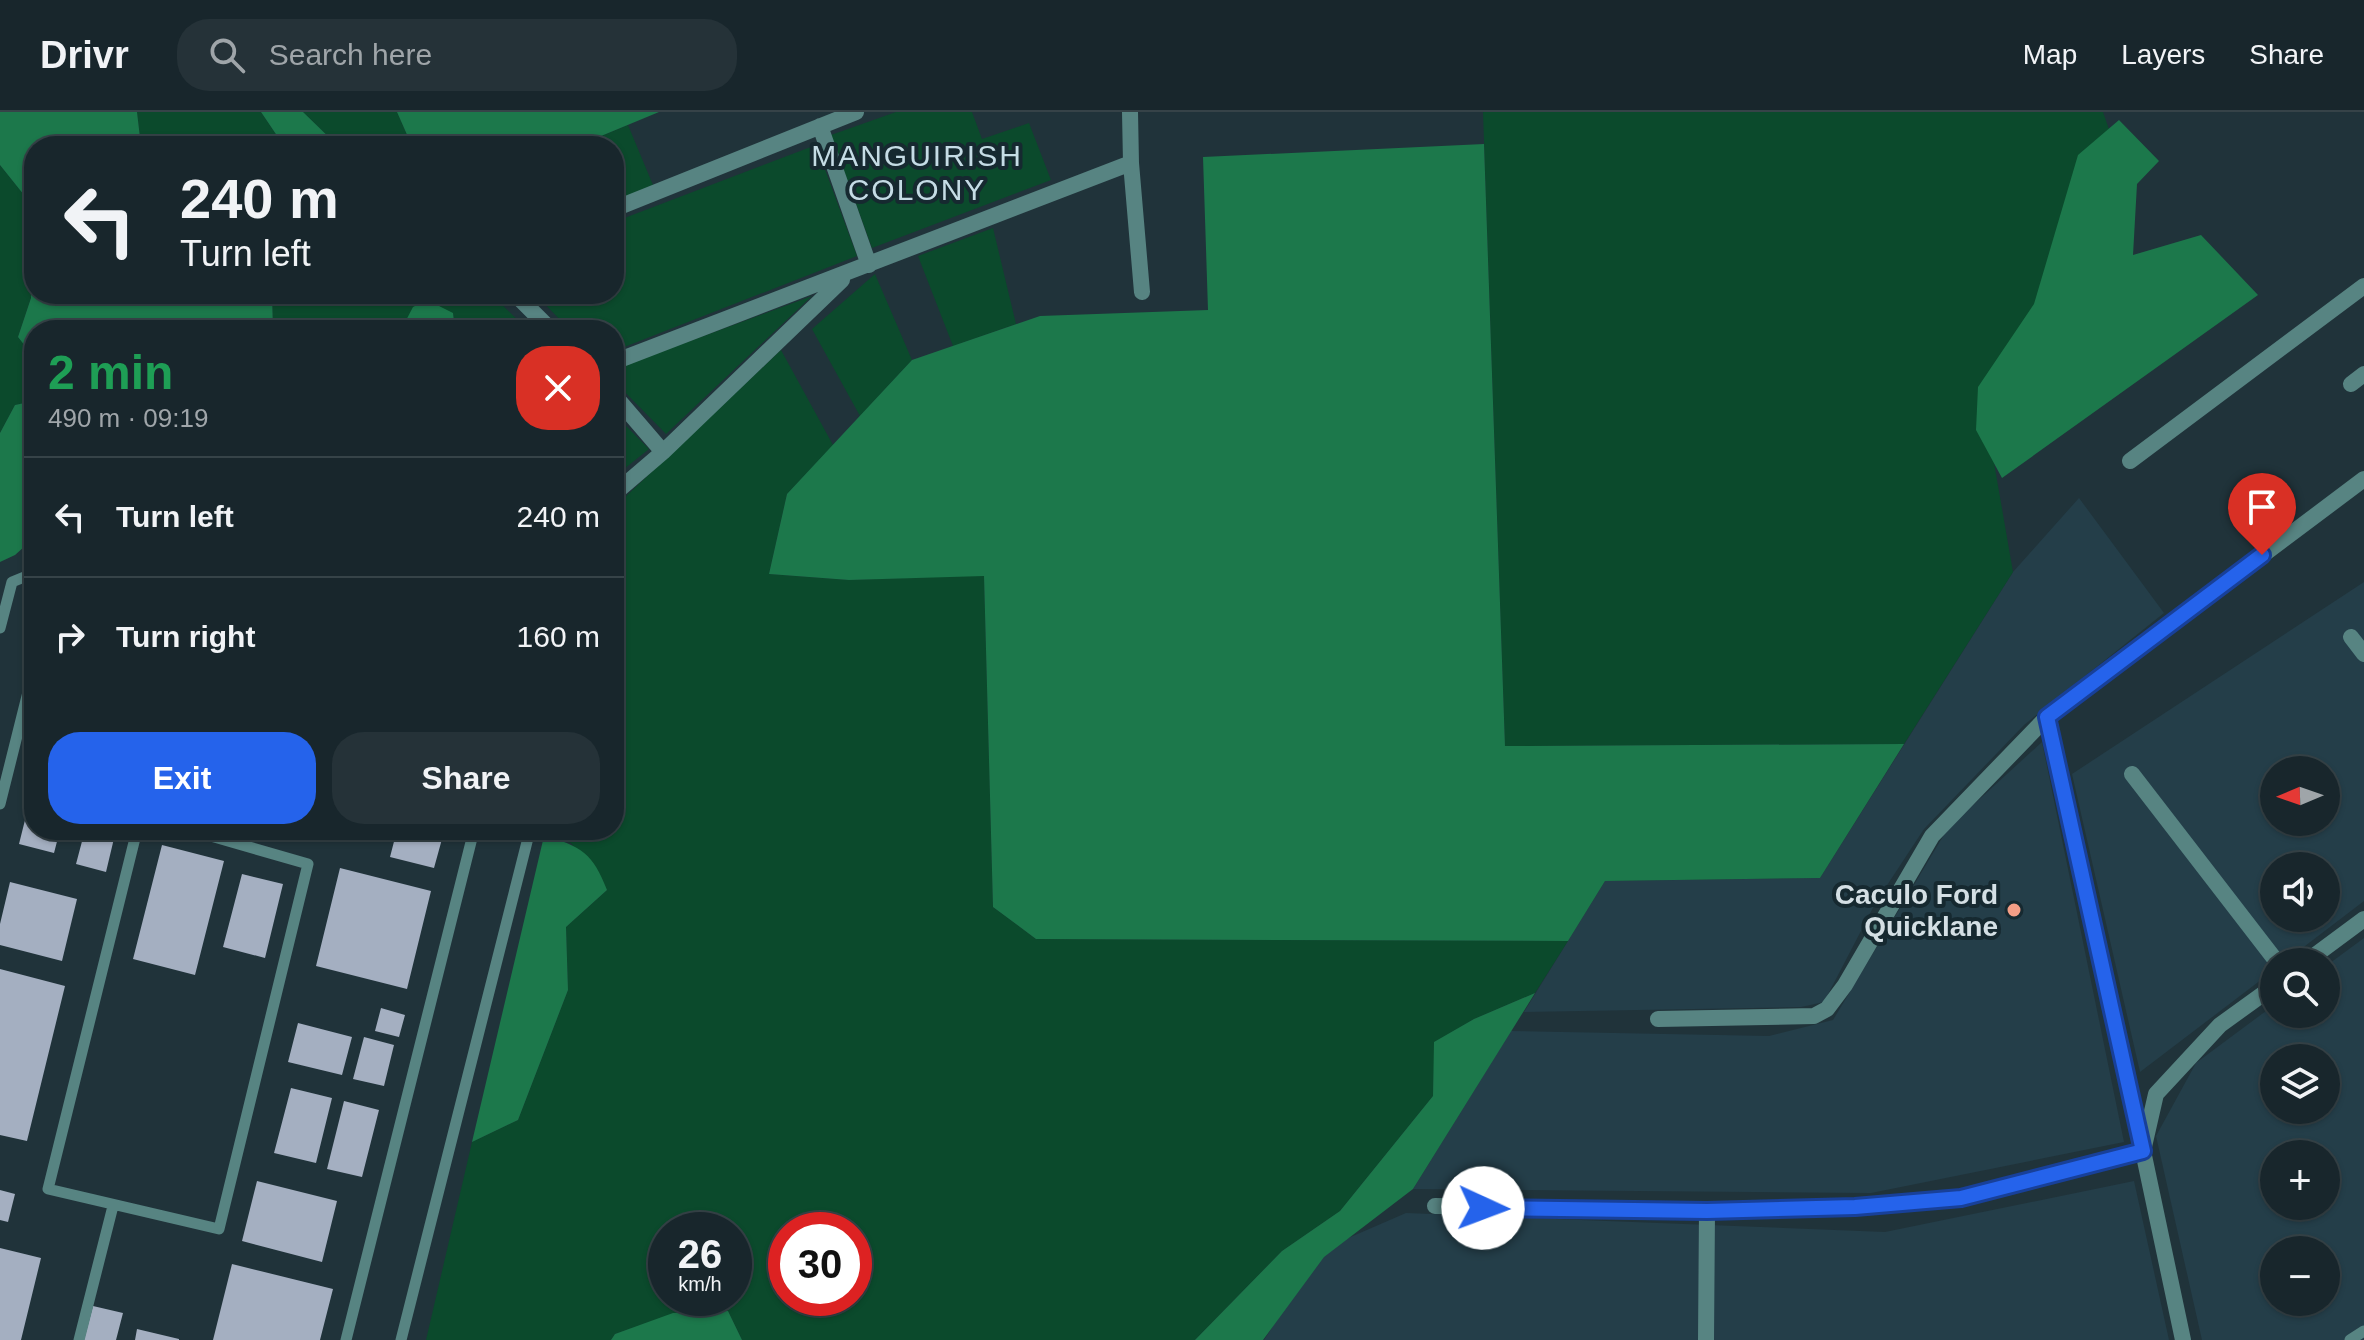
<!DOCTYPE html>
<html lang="en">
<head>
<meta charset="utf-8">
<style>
  body { margin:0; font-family:Helvetica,sans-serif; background:#253238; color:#f1f3f6; height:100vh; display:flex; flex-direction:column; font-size:30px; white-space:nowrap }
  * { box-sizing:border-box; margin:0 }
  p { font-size:26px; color:#9fa5a9 }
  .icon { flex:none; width:44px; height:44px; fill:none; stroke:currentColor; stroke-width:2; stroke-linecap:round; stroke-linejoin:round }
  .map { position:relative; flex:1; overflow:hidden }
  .sheet { position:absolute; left:24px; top:208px; width:600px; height:520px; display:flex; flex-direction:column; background:#18262c; border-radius:32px; box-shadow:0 2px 6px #0004,0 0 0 2px #364348 }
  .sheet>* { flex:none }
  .top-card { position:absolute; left:24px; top:24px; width:600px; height:168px; border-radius:32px; box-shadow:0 2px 6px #0004,0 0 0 2px #364348; background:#18262c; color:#f1f3f6; overflow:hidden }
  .needle { width:52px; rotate:268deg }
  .tools { position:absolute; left:2260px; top:644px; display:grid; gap:16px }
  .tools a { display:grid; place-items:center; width:80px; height:80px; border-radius:50%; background:#18262c; box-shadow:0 2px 6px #0004,0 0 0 2px #364348; font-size:40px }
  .speed { position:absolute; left:648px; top:1100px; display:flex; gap:16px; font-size:40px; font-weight:700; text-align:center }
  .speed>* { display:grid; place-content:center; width:104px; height:104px; border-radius:50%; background:#18262c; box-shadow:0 2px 6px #0004,0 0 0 2px #364348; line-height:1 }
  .speed small { font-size:20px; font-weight:400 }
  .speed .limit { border:12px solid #d22; background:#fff; color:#111 }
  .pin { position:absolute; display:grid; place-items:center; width:68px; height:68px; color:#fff; margin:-82px -34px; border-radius:50% 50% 50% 0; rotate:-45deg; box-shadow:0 0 8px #0007 }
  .pin .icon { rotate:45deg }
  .me { position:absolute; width:88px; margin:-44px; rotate:92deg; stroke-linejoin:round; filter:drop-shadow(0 0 6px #0008) }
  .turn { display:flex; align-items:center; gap:28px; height:168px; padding:0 24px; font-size:36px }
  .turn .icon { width:104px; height:104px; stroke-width:2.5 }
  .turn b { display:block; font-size:56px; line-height:68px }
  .round { display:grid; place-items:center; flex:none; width:84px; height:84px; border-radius:32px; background:#253238 }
  .overview { display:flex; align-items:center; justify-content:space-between; height:136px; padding:0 24px }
  h1 { font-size:48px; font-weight:700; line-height:60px; color:#1e9e55 }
  .primary-button { display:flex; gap:16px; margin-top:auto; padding:16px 24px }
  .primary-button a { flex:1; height:92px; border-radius:32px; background:#2563eb; color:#fff; font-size:32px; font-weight:700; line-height:92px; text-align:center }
  .primary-button a+a { background:#253238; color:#f1f3f6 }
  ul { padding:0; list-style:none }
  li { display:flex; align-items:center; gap:24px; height:120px; padding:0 24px; border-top:2px solid #364348 }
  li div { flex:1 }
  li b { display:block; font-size:30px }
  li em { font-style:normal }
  header { display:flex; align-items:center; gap:48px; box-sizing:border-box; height:112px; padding:0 40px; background:#18262c; border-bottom:2px solid #364348 }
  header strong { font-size:38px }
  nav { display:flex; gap:44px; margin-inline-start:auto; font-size:28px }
  .search { width:560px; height:72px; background:#253238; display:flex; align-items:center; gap:20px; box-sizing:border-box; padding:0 28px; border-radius:32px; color:#9fa5a9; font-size:30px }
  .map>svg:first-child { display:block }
</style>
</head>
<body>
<header>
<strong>Drivr</strong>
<div class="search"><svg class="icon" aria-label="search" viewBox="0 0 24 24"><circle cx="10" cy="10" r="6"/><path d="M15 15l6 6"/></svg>Search here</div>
<nav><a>Map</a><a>Layers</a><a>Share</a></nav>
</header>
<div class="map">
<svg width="2364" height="1228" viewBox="0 0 2364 1228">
  <rect width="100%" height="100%" fill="#20333a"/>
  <path fill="#243e49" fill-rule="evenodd" d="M 2079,386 L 2164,501 L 2024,613 L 1924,717 L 1876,790 L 1824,890 L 1801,895 L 1524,900 L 1605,769 L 1820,766 L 2013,460 Z
    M 2364,470 L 2364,789 L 2284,850 L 2274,850 L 2274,858 L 2140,960 L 2072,662 ZM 2274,658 L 2326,658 L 2326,710 L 2274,710 ZM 2274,754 L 2326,754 L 2326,806 L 2274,806 Z
    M 2042,630 L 2124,1030 L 1871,1081 L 1413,1077 L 1511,919 L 1769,924 L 1833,908 L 1948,716 Z
    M 2364,826 L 2364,1228 L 2202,1228 L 2156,1024 L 2196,951 L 2274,893 L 2274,902 L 2326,902 L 2326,854 ZM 2274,946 L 2326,946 L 2326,998 L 2274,998 ZM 2274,1042 L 2326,1042 L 2326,1094 L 2274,1094 ZM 2274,1138 L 2326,1138 L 2326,1190 L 2274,1190 Z
    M 2134,1069 L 2169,1228 L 1264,1228 L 1323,1137 L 1406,1101 L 1885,1120 Z"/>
  <path fill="#0b4a2c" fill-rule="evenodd" d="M 137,0 L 261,0 L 284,34 L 141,34 Z
    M 303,0 L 397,0 L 412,34 L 338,34 Z
    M 896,0 L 972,0 L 982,27 L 1029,11 L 1051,68 L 872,136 L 831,23 Z
    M 1483,0 L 2103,0 L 2120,49 L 1983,287 L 2013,460 L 1904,632 L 1505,634 Z
    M 628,13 L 653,73 L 614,89 L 614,34 L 577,34 Z
    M 816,33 L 857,144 L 614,239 L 614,218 L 570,218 L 535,182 L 614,182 L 614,110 Z
    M 0,53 L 32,93 L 31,186 L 18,225 L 34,244 L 34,289 L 15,293 L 0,321 Z
    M 993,116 L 1016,212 L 953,234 L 918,144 Z
    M 875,162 L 912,248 L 860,304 L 812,217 Z
    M 272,182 L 491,182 L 528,218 L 455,218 L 453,201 L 405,207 L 401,218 L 273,218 Z
    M 812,184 L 666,322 L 614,269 L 614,257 Z
    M 781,238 L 833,333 L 787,382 L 769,462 L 849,468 L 984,463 L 993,795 L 1036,827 L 1568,829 L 1535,881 L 1474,907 L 1435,930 L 1433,984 L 1340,1099 L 1282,1139 L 1195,1228 L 742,1228 L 728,1199 L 673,1202 L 615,1222 L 611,1228 L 426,1228 L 472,1030 L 518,1008 L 568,878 L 566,815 L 607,778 L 571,731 L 544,724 L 546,718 L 614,718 L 614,391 L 624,386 ZM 666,1118 L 734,1118 L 734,1186 L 666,1186 ZM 786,1118 L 854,1118 L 854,1186 L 786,1186 Z
    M 614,302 L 649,337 L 614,365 Z"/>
  <path fill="#1c784b" d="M 0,0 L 137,0 L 141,34 L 34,34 L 34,182 L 272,182 L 273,218 L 34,218 L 33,244 L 18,225 L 31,186 L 32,93 L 0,53 Z
    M 261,0 L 303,0 L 338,34 L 284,34 Z
    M 397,0 L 659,0 L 577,34 L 412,34 Z
    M 2119,8 L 2159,49 L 2137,72 L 2133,143 L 2201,123 L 2258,183 L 2002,366 L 1976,318 L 1978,275 L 2034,192 L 2078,43 Z
    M 1484,32 L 1505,634 L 1904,632 L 1820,766 L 1605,769 L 1568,829 L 1036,827 L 993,795 L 984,464 L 849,468 L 769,462 L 787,382 L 912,248 L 1040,204 L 1208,198 L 1203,45 Z
    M 427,188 L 453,201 L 455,218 L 401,218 L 413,195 Z
    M 34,289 L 34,426 L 15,443 L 0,450 L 0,321 L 15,293 Z
    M 544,724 C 582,734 593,742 607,778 L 566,815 L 568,878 L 518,1008 L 472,1030 Z
    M 1535,881 L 1413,1077 L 1324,1145 L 1263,1228 L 1195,1228 L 1282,1139 L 1340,1099 L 1433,984 L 1434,930 L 1474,907 Z
    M 728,1199 L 742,1228 L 611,1228 L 615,1222 L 673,1201 Z"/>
  <path fill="#a4afc1" d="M 33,676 L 34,718 L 60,718 L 54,741 L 19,732 Z
    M 85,718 L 116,718 L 106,760 L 76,752 Z
    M 397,718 L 442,727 L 434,756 L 390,745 Z
    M 162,733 L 224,749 L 195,863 L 133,847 Z
    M 340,756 L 431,779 L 407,877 L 316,854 Z
    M 242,762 L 283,772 L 265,846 L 223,835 Z
    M 10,770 L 77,787 L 62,849 L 0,833 L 0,812 Z
    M 0,857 L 65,874 L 27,1029 L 0,1023 Z
    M 381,896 L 405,903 L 399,925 L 375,919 Z
    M 298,911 L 352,925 L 342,963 L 288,950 Z
    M 364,925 L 394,933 L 384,974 L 353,967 Z
    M 291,976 L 332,986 L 316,1051 L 274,1041 Z
    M 344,989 L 379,998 L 362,1065 L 327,1057 Z
    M 257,1069 L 337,1089 L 322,1150 L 242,1129 Z
    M 0,1078 L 15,1082 L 8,1110 L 0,1108 Z
    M 0,1136 L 41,1146 L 21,1228 L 0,1228 Z
    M 232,1152 L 333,1177 L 320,1228 L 213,1228 Z
    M 93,1194 L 123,1201 L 116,1228 L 84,1228 Z
    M 137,1217 L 179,1227 L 179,1228 L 135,1228 Z"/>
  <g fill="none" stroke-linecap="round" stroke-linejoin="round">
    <path stroke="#578482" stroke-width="11" d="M 0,516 L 12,470 L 34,461
      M 0,692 L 34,556
      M 137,718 L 48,1077 L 219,1117 L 308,752 L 190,718
      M 79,1228 L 113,1094
      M 346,1228 L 474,718
      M 401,1228 L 530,718
      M 2350,1228 L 2364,1219"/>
    <path stroke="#578482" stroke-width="16" d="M 820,14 L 869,153
      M 1131,51 L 1142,180
      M 614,97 L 856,0
      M 515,182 L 551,218
      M 614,250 L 1131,51 L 1130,0
      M 2351,272 L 2364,262
      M 614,283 L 663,340
      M 2130,349 L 2364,174
      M 614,382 L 663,340 L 842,168
      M 2351,525 L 2364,542
      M 2132,662 L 2277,850
      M 2306,850 L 2364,807
      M 1658,907 L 1814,904 L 1827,897 L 1845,873 L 1932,724 L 2047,605 L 2364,367
      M 1435,1094 L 1707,1099 L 1855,1095 L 1961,1086 L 2143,1039 L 2047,605
      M 1706,1228 L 1707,1099
      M 2183,1228 L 2143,1039 L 2156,982 L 2220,913 L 2274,874"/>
  </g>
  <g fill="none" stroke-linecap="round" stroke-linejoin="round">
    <g stroke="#184099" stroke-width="20">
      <path id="route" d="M 1483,1096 L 1707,1099 L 1855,1095 L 1961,1086 L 2143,1039 L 2047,605 L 2262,443"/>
    </g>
    <use href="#route" stroke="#2563eb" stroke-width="14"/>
  </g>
  <circle fill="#f49e86" stroke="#162930" stroke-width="3" cx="2014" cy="798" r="8"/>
  <g text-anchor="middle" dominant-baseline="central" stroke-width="8" stroke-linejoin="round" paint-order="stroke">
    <g font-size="28" font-weight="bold" fill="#d4dfe4" stroke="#162930" text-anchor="end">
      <text x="1998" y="782">Caculo Ford<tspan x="1998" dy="32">Quicklane</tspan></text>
    </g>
    <g font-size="30" letter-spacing="2" fill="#c5dce5" stroke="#162930">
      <text x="917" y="43">MANGUIRISH<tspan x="917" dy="34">COLONY</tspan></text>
    </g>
  </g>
</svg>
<div class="tools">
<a><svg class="needle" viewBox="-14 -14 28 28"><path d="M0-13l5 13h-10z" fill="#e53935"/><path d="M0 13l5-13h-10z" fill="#9fa5a9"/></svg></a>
<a><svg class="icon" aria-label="sound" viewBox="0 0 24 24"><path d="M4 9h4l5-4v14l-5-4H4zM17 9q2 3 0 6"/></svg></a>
<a><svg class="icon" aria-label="search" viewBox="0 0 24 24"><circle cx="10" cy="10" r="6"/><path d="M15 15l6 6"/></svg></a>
<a><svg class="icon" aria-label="layers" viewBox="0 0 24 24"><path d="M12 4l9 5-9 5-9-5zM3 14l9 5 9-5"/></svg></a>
<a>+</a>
<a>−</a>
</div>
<div class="speed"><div>26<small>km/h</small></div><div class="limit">30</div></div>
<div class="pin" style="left:2262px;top:443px;background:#d93025"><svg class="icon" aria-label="arrive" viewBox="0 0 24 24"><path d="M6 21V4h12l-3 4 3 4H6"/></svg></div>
<svg class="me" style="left:1483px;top:1096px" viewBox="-20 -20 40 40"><circle r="19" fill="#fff"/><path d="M0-13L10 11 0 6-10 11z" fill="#2563eb"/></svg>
<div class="top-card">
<div class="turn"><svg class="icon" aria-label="left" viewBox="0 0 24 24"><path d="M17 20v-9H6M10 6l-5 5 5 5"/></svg><div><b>240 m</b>Turn left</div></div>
</div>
<section class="sheet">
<div class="overview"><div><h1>2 min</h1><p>490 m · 09:19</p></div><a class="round" style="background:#d93025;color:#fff"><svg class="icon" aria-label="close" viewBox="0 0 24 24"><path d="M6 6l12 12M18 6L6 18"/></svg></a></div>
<ul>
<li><svg class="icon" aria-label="left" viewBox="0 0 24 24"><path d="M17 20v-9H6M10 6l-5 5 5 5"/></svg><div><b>Turn left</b></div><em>240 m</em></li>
<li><svg class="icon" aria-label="right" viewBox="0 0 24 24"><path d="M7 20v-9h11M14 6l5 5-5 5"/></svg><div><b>Turn right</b></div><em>160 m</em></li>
</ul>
<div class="primary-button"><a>Exit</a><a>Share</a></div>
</section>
</div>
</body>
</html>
